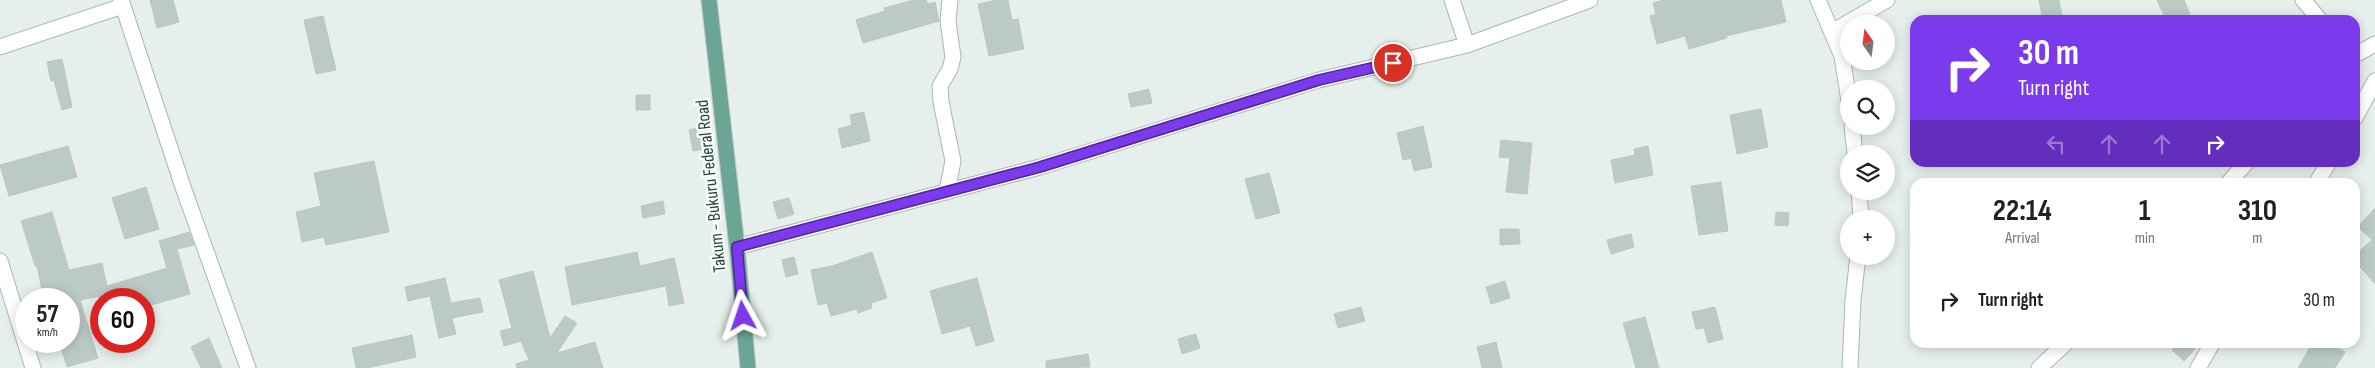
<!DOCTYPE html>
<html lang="en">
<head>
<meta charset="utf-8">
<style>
  body { margin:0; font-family:"Sofia Sans Condensed",sans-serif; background:#f6f6f6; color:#222; height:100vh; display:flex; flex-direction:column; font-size:19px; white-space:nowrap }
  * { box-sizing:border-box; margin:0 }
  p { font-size:16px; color:#767676 }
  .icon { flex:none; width:28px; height:28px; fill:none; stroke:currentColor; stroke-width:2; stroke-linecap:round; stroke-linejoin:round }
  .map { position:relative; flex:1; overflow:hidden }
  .side { position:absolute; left:1910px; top:178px; width:450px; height:170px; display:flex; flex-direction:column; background:#fff; border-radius:15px; box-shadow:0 2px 12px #0003 }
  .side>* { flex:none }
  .guide { position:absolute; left:1910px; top:15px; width:450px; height:152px; border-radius:15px; box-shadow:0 2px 12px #0003; background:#7c3aed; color:#fff; overflow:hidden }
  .needle { width:32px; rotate:346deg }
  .tools { position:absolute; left:1840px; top:15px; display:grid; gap:10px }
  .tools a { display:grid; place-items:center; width:55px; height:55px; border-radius:50%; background:#fff; box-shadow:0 2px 12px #0003; font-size:25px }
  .speed { position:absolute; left:15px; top:288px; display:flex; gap:10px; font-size:25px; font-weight:700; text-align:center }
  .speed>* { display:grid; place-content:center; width:65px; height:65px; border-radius:50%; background:#fff; box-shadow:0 2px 12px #0003; line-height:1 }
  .speed small { font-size:12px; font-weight:400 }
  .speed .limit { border:8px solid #d22; background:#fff; color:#111 }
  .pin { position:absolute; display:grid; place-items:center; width:42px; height:42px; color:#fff; margin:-21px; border:2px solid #fff; border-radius:50%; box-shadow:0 1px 5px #0007 }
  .me { position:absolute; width:55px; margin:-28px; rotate:355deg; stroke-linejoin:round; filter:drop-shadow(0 0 4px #0008) }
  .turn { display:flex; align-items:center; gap:18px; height:105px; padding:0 25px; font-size:22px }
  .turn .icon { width:65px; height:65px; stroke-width:2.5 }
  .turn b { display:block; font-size:35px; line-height:42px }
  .lanes { display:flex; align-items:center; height:48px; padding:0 25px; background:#0003; justify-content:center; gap:25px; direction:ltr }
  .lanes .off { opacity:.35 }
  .eta { display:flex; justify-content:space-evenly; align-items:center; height:85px; text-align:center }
  .eta b { font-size:30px; font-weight:700; line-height:35px }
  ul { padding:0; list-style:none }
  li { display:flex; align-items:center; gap:15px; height:75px; padding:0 25px }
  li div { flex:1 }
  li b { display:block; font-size:19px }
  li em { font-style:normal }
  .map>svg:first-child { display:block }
</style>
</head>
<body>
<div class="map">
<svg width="2375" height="368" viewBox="0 0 2375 368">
  <rect width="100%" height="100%" fill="#e6efeb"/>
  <path fill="#bbcac4" stroke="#b8c9c2" d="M 150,0 L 173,0 L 179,22 L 157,28 Z
    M 914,0 L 926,0 L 928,4 L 935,2 L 939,21 L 863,43 L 856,20 L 885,11 L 884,8 Z
    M 997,0 L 1008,0 L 1012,20 L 1018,19 L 1024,49 L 989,56 L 978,4 Z
    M 1663,0 L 1781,0 L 1786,22 L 1726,36 L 1727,38 L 1689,49 L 1685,36 L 1657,44 L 1650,16 L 1656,14 L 1653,3 Z
    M 2039,0 L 2059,0 L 2063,20 L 2043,20 Z
    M 2157,0 L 2184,0 L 2190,14 L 2177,20 L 2166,20 Z
    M 323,16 L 336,70 L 316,74 L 304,20 Z
    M 62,59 L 72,107 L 62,110 L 54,81 L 51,81 L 47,62 Z
    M 1149,89 L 1152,103 L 1131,107 L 1128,94 Z
    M 636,95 L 650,95 L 650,110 L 636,110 Z
    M 1761,109 L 1768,147 L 1737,154 L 1730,115 Z
    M 864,112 L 870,141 L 842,148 L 838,129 L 852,125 L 850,115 Z
    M 1423,126 L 1432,167 L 1414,171 L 1411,158 L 1403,160 L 1397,133 Z
    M 701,127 L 705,149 L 693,151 L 689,130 Z
    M 1501,140 L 1532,143 L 1527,194 L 1506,192 L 1510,158 L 1499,157 Z
    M 68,146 L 77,177 L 9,196 L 0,165 Z
    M 1648,146 L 1653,175 L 1615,183 L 1611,160 L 1635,155 L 1634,149 Z
    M 374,161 L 389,232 L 326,245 L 324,237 L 302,242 L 296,212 L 321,206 L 314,173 Z
    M 1269,173 L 1280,213 L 1256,219 L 1245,179 Z
    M 1721,182 L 1728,231 L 1699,235 L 1691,186 Z
    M 146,187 L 159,229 L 125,239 L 112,198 Z
    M 789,198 L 794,214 L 778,219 L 773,202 Z
    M 663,201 L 665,214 L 643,218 L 641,206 Z
    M 2375,208 L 2375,284 L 2355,261 L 2355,255 L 2372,240 L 2358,227 Z
    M 52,212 L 69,270 L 102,263 L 107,286 L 167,268 L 159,241 L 189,232 L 194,245 L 177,249 L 190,294 L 144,307 L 144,299 L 107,299 L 106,295 L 80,300 L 98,358 L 67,367 L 59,341 L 69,341 L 69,299 L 44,299 L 37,266 L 35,266 L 21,221 Z
    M 1776,212 L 1789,213 L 1788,226 L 1775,225 Z
    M 1500,229 L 1519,229 L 1520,244 L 1500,245 Z
    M 1631,234 L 1634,247 L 1611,254 L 1607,240 Z
    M 637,252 L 640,266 L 674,258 L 684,303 L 669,306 L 666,286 L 572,305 L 565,267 Z
    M 872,252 L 887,298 L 871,303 L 872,308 L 858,313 L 857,309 L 831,316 L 827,303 L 818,305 L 811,270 L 832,266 Z
    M 794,257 L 798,274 L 786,277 L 782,260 Z
    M 533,271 L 550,338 L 565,316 L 577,323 L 557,353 L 595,342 L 603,368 L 517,368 L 516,364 L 529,360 L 521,341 L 504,346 L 500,331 L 512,328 L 499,280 Z
    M 445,278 L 451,303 L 480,298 L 483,312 L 452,318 L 456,334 L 439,338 L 430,296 L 408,301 L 405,287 Z
    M 977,278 L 994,341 L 976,346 L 970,326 L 942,334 L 930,291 Z
    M 1505,281 L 1510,298 L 1491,304 L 1486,287 Z
    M 1361,307 L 1365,321 L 1338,328 L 1334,314 Z
    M 1715,307 L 1723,339 L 1708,343 L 1704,328 L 1696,329 L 1692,312 Z
    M 1645,317 L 1659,368 L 1636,368 L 1623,323 Z
    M 1196,334 L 1200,348 L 1182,354 L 1178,339 Z
    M 412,335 L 416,357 L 367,368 L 356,368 L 352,348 Z
    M 209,338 L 222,368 L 201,368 L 191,347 Z
    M 1496,342 L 1502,368 L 1482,368 L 1477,347 Z
    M 2178,342 L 2188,342 L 2195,349 L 2184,361 L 2172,350 Z
    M 2313,342 L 2327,342 L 2345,352 L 2335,368 L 2298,368 Z
    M 1088,354 L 1090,367 L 1046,368 L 1046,361 Z"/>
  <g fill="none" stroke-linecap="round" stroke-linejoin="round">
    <g stroke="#a8b8b2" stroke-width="17">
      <path id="minor" d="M 121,0 L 184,190 L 248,368
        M 1452,0 L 1467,45
        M 1818,0 L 1842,56 L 1849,101
        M 2303,0 L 2320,20
        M 1832,32 L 1887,0
        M 0,47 L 123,6
        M 2355,55 L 2375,44
        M 2355,118 L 2375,81
        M 1852,126 L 1855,154
        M 2229,182 L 2247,162
        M 2317,182 L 2329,162
        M 1859,191 L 1861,219
        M 947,192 L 953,161 L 941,102 L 940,86 L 950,69 L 953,57 L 948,21 L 950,0
        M 737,247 L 1040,167 L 1319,80 L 1467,45 L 1590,0
        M 0,261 L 33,368
        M 1850,368 L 1853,300 L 1858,256
        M 2039,368 L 2067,342
        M 2198,368 L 2213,342"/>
    </g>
    <g stroke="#c2cac8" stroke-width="17">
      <path id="primary" d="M 709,0 L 737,247 L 748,368"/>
    </g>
    <use href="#minor" stroke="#fff" stroke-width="15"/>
    <use href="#primary" stroke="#6aa596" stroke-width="15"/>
  </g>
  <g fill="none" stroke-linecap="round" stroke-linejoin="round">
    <g stroke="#51269a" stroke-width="12">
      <path id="route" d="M 743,316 L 737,247 L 1040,167 L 1319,80 L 1393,63"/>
    </g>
    <use href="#route" stroke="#7c3aed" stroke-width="9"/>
  </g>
  <g text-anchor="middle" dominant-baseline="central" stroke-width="5" stroke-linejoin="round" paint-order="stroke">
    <g font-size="18" fill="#24423a" stroke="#f7fbf9">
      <text transform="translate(711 186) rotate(-96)">Takum - Bukuru Federal Road</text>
    </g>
  </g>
</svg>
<div class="tools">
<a><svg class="needle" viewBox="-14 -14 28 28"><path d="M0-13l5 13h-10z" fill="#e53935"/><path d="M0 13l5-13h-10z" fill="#767676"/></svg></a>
<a><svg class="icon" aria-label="search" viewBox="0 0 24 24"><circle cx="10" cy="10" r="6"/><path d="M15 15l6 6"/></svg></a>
<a><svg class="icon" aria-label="layers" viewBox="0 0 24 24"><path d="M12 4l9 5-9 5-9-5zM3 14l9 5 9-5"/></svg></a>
<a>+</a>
</div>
<div class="speed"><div>57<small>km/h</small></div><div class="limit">60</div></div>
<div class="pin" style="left:1393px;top:63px;background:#d93025"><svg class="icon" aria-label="arrive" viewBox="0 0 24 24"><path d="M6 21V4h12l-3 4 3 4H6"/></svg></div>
<svg class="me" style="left:743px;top:316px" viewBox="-20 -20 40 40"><path d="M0-17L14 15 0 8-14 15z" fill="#7c3aed" stroke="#fff" stroke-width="4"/></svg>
<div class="guide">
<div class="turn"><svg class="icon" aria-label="right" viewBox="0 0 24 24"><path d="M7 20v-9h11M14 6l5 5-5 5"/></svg><div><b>30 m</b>Turn right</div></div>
<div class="lanes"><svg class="icon off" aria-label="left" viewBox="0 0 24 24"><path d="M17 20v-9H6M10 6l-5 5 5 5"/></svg><svg class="icon off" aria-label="ahead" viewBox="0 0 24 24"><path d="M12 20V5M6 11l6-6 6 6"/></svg><svg class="icon off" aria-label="ahead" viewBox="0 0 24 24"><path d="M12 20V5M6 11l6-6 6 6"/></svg><svg class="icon" aria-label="right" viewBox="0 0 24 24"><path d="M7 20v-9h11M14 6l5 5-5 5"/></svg></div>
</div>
<section class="side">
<div class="eta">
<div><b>22:14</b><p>Arrival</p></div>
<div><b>1</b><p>min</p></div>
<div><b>310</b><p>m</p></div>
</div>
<ul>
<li><svg class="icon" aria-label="right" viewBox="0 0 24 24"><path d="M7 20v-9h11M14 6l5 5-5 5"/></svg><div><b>Turn right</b></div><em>30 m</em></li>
</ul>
</section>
</div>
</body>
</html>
